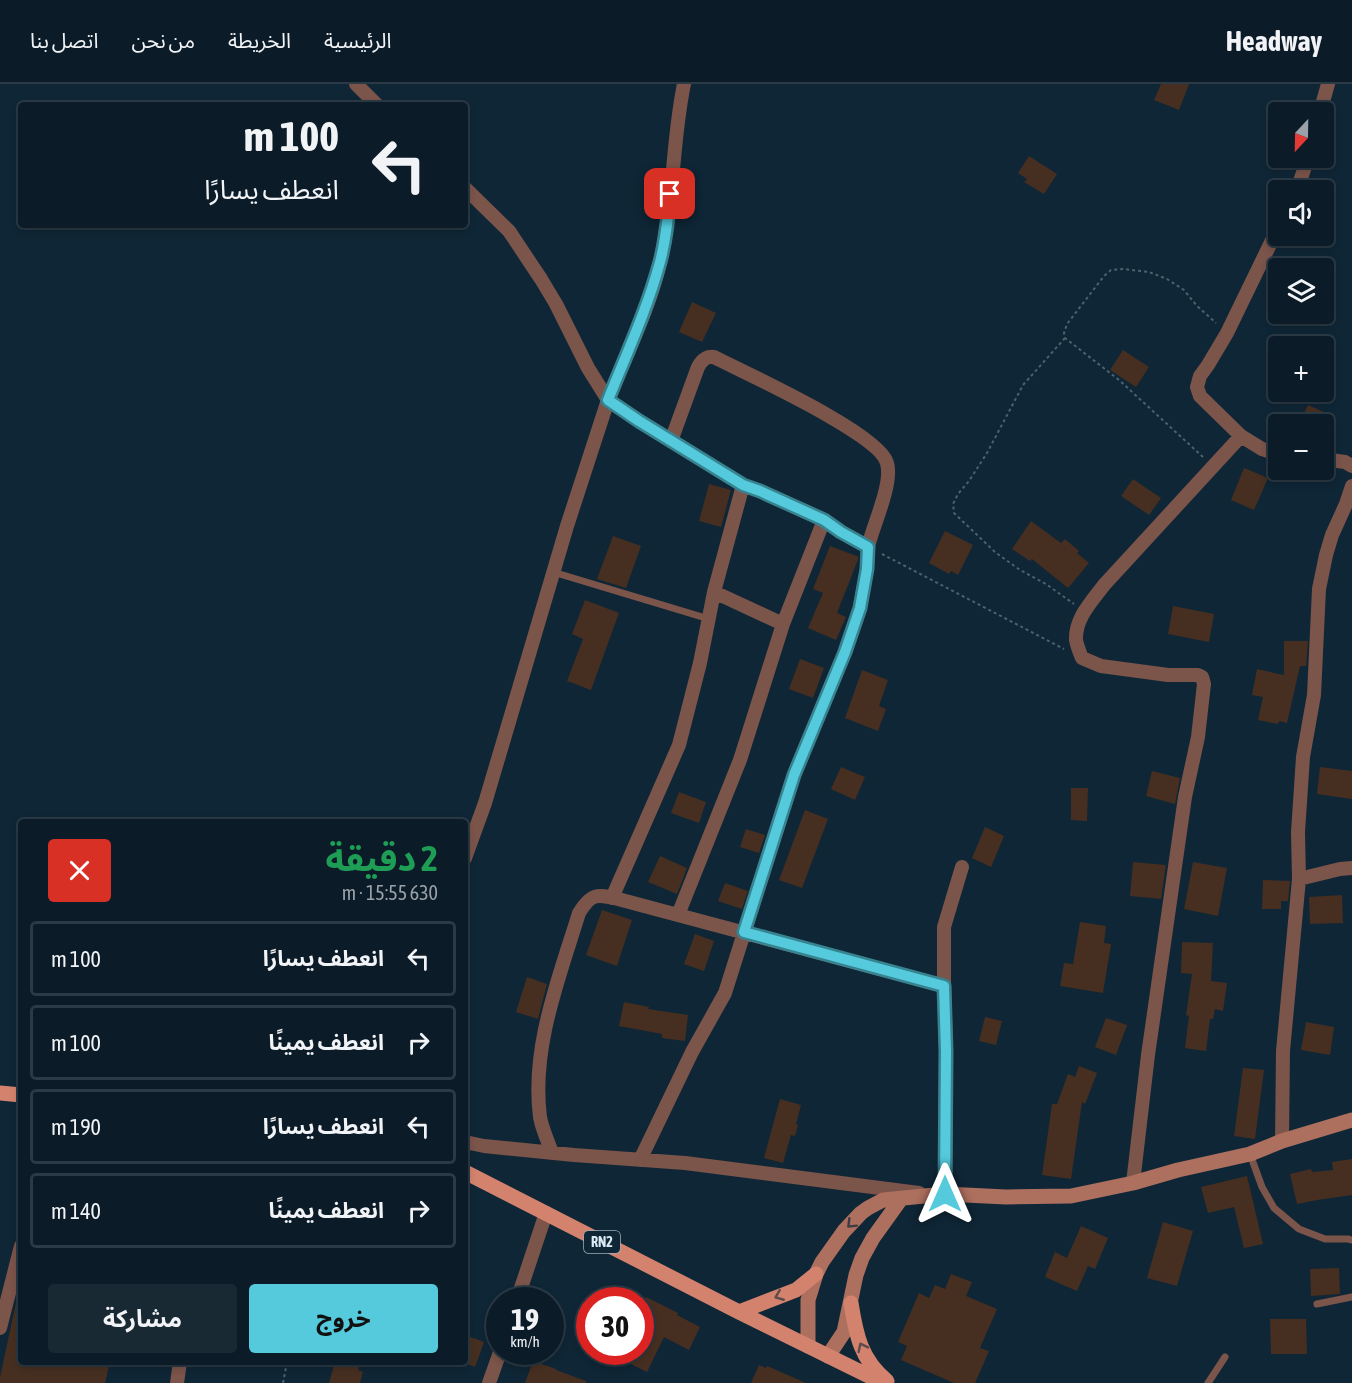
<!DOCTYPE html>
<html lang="ar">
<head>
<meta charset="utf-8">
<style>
  body { margin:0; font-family:"Asap Condensed","Noto Sans Arabic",sans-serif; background:#192934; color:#f1f3f6; direction:rtl; height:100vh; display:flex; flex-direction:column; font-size:22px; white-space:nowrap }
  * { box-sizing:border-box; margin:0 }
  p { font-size:20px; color:#9aa1a8 }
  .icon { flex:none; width:33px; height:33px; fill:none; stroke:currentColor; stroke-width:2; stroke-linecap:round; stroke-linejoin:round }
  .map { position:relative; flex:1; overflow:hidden; direction:ltr }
  .drawer { position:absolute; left:18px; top:735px; width:450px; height:546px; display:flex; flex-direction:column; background:#0b1c28; border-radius:6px; box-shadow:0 3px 9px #0003,0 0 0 2px #2b3a45; direction:rtl }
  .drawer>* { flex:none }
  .hud { position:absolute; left:18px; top:18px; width:450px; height:126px; border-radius:6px; box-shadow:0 3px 9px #0003,0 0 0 2px #2b3a45; direction:rtl; background:#0b1c28; color:#f1f3f6; overflow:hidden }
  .needle { width:39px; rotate:202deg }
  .fabs { position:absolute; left:1268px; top:18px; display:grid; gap:12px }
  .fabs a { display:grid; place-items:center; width:66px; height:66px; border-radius:6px; background:#0b1c28; box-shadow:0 3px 9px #0003,0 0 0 2px #2b3a45; font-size:30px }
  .speed { position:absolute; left:486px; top:1203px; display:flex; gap:12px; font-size:30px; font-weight:700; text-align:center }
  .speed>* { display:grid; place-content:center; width:78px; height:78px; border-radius:50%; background:#0b1c28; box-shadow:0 3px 9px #0003,0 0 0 2px #2b3a45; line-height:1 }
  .speed small { font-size:15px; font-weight:400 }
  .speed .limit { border:9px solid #d22; background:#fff; color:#111 }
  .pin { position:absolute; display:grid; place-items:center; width:51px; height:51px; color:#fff; margin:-26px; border-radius:12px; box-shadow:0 3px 9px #0006 }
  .me { position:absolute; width:66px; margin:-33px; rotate:0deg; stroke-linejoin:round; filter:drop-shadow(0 0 4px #0008) }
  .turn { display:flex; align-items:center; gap:21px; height:126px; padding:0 30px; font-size:27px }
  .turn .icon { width:78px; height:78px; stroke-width:2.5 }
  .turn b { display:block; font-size:42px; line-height:51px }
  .round { display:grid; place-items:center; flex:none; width:63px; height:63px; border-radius:6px; background:#192934 }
  .overview { display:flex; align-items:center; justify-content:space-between; height:102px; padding:0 30px }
  h1 { font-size:36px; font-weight:700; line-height:45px; color:#1e9e55 }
  .button { display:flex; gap:12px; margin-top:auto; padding:12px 30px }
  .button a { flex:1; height:69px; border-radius:6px; background:#54cadc; color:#111; font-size:24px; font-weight:700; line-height:69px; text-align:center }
  .button a+a { background:#192934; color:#f1f3f6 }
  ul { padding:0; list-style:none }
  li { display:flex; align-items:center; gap:18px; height:75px; margin:0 12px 9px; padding:0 18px; border:3px solid #2b3a45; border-radius:6px }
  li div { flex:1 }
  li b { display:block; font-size:22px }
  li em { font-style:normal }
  header { display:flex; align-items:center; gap:36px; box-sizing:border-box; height:84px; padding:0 30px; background:#0b1c28; border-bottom:2px solid #2b3a45 }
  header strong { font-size:28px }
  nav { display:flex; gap:33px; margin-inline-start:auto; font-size:21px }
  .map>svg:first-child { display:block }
</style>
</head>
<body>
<header>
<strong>Headway</strong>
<nav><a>الرئيسية</a><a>الخريطة</a><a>من نحن</a><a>اتصل بنا</a></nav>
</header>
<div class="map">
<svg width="1352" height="1299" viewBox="0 0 1352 1299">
  <rect width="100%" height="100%" fill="#0f2636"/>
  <path fill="#462f20" d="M 1161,0 L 1189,0 L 1179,26 L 1154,16 Z
    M 1029,72 L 1057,90 L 1044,110 L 1024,98 L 1027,95 L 1018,89 Z
    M 692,218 L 716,229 L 702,258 L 679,248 Z
    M 1123,266 L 1149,283 L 1136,303 L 1110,286 Z
    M 1308,321 L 1333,332 L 1329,340 L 1299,340 Z
    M 1244,384 L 1268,394 L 1254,426 L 1231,416 Z
    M 1133,395 L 1161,414 L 1149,431 L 1121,412 Z
    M 709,400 L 731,406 L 721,443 L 699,437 Z
    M 1031,437 L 1061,459 L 1065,455 L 1079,467 L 1077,469 L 1089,479 L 1068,504 L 1032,475 L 1030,477 L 1012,465 Z
    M 945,447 L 973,461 L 958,491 L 951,487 L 949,490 L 929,479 Z
    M 613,452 L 641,462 L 626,504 L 597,495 Z
    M 830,462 L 859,473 L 837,529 L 846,533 L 836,556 L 808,544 L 823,509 L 813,505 Z
    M 585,516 L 619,529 L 591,606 L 567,597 L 583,555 L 572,550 Z
    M 1173,522 L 1214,530 L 1209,558 L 1168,550 Z
    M 1284,557 L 1308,557 L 1306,582 L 1300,582 L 1287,639 L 1279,637 L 1278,640 L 1258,636 L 1263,613 L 1252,611 L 1257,585 L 1284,591 Z
    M 800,575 L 824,584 L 813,614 L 789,605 Z
    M 862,586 L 888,596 L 879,622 L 886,625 L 878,647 L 845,634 Z
    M 841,683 L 865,693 L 855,716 L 831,705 Z
    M 1320,683 L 1352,687 L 1352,715 L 1317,710 Z
    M 1152,687 L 1180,694 L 1175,720 L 1146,712 Z
    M 1071,704 L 1088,704 L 1087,737 L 1071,736 Z
    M 679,708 L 706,718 L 699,739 L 671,729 Z
    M 805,726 L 828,735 L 802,804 L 779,796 Z
    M 985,743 L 1004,752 L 991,783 L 972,774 Z
    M 746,745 L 765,751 L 759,769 L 740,763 Z
    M 660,772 L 687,784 L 677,810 L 648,798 Z
    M 1133,778 L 1166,781 L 1161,815 L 1130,812 Z
    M 1193,778 L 1227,784 L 1218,832 L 1184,825 Z
    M 1263,796 L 1290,797 L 1288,817 L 1281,817 L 1281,825 L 1262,825 Z
    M 725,799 L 748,807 L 742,825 L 718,817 Z
    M 1342,811 L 1343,839 L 1310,840 L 1309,813 Z
    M 602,826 L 632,836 L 617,882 L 586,871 Z
    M 1080,838 L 1106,842 L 1104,859 L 1111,860 L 1103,909 L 1060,902 L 1064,879 L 1073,880 Z
    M 695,850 L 714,857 L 704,887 L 684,880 Z
    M 1182,858 L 1213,859 L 1211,897 L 1227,899 L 1223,927 L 1215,925 L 1213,935 L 1210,935 L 1206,967 L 1185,964 L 1189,932 L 1186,931 L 1192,890 L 1181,889 Z
    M 527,893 L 547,900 L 538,935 L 516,928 Z
    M 624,918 L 649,923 L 648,925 L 688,931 L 685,957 L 662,954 L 662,950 L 619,942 Z
    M 985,933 L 1002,937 L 996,961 L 979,957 Z
    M 1106,934 L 1127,941 L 1116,971 L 1095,963 Z
    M 1306,938 L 1334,943 L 1330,971 L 1301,966 Z
    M 1079,982 L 1097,989 L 1085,1020 L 1082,1018 L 1071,1095 L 1042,1091 L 1052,1020 L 1057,1020 L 1068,990 L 1075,993 Z
    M 1243,984 L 1264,986 L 1255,1055 L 1234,1052 Z
    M 780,1015 L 801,1021 L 796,1040 L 798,1041 L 795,1052 L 791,1051 L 783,1079 L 764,1074 Z
    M 1352,1075 L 1352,1111 L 1317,1116 L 1297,1120 L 1290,1090 L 1311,1085 L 1312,1088 L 1333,1086 L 1332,1078 Z
    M 1247,1092 L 1263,1160 L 1244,1164 L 1234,1123 L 1208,1129 L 1201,1103 Z
    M 1163,1138 L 1193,1147 L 1177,1202 L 1147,1194 Z
    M 1081,1142 L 1108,1154 L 1095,1185 L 1088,1182 L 1077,1207 L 1045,1193 L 1055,1168 L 1067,1174 Z
    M 1339,1184 L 1340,1210 L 1311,1212 L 1310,1185 Z
    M 951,1190 L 972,1198 L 966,1212 L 997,1225 L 980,1264 L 989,1267 L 975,1299 L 954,1299 L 901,1276 L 907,1262 L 898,1258 L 919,1209 L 929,1214 L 935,1201 L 945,1205 Z
    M 646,1213 L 678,1229 L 677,1231 L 700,1243 L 689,1266 L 664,1253 L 647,1288 L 607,1268 L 640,1268 L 640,1224 Z
    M 16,1219 L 21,1220 L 21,1278 L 110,1278 L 105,1299 L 0,1299 L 0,1293 Z
    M 1270,1235 L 1306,1235 L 1307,1270 L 1271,1270 Z
    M 465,1251 L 484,1258 L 475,1283 L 465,1279 Z
    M 533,1277 L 556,1285 L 556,1286 L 586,1297 L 586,1299 L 525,1299 Z
    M 335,1278 L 361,1278 L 358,1286 L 363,1288 L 360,1299 L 329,1299 Z
    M 759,1281 L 766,1284 L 767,1282 L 806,1299 L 751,1299 Z"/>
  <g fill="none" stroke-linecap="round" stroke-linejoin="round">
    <path stroke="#4d616f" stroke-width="2" stroke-dasharray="3 3" stroke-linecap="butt" d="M 1065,254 L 1023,301 L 987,369 L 969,397 L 958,410 L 953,420 L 954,429 L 995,468 L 1020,486 L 1046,500 L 1074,520
      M 1203,373 L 1119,296 L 1065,254 L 1064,249 L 1067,240 L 1104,192 L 1111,186 L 1123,185 L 1149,188 L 1167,195 L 1184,206 L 1197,222 L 1216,239
      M 882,470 L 1064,565
      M 283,1299 L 287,1278"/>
    <path stroke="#7b544a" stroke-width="7" d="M 553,488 L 709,535
      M 1250,1070 L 1262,1103 L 1274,1124 L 1299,1145 L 1325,1155 L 1348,1155 L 1352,1156
      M 1317,1220 L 1352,1213
      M 1208,1299 L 1225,1273"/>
    <path stroke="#7b544a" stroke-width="14" d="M 356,0 L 377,21
      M 1320,28 L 1328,0
      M 465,104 L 509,147 L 541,195 L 556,220 L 588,284 L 608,316
      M 1297,106 L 1308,74
      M 1278,144 L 1227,249 L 1208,281 L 1200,292 L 1197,303 L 1200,312 L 1241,352 L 1262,365 L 1278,370
      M 608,316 C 626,270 651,222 661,174 C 674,117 672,57 684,0
      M 671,357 L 698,283 C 702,276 706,272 714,273 C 745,289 880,350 887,379 C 893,400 873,441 868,463
      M 1323,375 L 1345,378 L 1352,382
      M 714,508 L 783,540
      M 465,774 L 485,719 L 567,442 L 608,316 L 639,337 L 743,401 L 760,407 L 824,436 L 841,448 L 868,463 L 867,485 L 860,524 L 845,568 L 794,691 L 725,909 L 692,968 L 640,1076
      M 1299,795 L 1340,785 L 1352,784
      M 612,814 L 679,661 L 700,579 L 714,508 L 743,401
      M 678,831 L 740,676 L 783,540 L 824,436
      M 1282,1057 L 1283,967 L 1299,795 L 1298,748 L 1303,673 L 1314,611 L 1319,505 L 1326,471 L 1332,451 L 1346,420 L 1352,402
      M 465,1058 L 484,1062 L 574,1071 L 685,1079 L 919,1109
      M 552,1069 C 548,1057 542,1045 540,1033 C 531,964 559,894 579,829 C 591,809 597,810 618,815 L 944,902
      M 1133,1099 L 1148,971 L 1185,713 L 1198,653 L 1204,600 L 1202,593 L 1198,591 L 1168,591 L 1101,582 L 1082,574 C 1080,569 1077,562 1076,556 C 1075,534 1092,517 1104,501 L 1241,352
      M 945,1110 L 946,967 L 944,895 L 944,843 L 962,783
      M 517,1216 L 546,1129
      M 0,1244 L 21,1162
      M 177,1299 L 180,1278
      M 489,1299 L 500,1268"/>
    <path stroke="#ad6f5e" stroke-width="15" d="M 808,1262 L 808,1216 L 816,1190 L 822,1178 L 844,1147 L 861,1129 L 868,1124 L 883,1116 L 945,1110 L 1006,1113 L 1071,1112 L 1133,1099 L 1178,1086 L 1250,1070 L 1282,1057 L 1352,1036
      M 828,1272 L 844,1248 L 856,1191 L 862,1174 L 873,1154 L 901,1115"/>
    <path stroke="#d3836d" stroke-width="15" d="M 0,1009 L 21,1011
      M 465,1088 L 739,1228 L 883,1299
      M 851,1219 C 856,1251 861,1276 887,1297
      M 739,1228 L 796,1206 L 816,1190"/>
  </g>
  <defs><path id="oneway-chevron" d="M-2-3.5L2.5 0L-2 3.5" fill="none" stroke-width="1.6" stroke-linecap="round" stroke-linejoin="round" transform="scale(1.5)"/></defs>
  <use stroke="#3e3c42" href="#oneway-chevron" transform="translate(851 1140) rotate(135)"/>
  <g stroke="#5d4b4c">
    <use href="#oneway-chevron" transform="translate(779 1212) rotate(158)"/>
    <use href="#oneway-chevron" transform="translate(862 1263) rotate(-116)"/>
  </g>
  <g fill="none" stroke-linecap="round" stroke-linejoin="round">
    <g stroke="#37838f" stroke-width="15">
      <path id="route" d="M 670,110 C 668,133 666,156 660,178 C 647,226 626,271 608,316 L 639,337 L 743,401 L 760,407 L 824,436 L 841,448 L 868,463 L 867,485 L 860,524 L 845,568 L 794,691 L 744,848 L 944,902 L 946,967 L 945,1110"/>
    </g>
    <use href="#route" stroke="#54cadc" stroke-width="10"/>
  </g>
  <g text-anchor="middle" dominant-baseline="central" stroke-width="6" stroke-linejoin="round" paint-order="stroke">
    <rect fill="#0f2636" stroke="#9eafbb" stroke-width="1.5" x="584" y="1147" width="36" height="22" rx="4.5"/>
    <g font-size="14" font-weight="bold" fill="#dceaf4">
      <text x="602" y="1158">RN2</text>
    </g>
  </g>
</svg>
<div class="fabs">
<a><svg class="needle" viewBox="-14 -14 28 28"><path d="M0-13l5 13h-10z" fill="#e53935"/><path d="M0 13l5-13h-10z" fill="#9aa1a8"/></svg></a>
<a><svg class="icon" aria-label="sound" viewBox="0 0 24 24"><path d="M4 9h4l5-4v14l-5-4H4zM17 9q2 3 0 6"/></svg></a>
<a><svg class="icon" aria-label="layers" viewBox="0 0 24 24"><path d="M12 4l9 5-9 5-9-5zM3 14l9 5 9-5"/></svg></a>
<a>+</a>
<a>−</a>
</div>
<div class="speed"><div>19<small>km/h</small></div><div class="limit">30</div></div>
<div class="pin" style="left:670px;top:110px;background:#d93025"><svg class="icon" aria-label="arrive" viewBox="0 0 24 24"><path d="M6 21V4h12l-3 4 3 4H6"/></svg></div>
<svg class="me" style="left:945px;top:1110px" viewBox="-20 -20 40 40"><path d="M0-17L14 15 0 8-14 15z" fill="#54cadc" stroke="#fff" stroke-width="4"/></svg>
<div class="hud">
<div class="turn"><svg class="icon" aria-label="left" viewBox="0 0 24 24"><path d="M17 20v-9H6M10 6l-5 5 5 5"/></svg><div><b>100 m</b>انعطف يسارًا</div></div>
</div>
<section class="drawer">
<div class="overview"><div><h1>2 دقيقة</h1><p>630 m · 15:55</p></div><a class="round" style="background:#d93025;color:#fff"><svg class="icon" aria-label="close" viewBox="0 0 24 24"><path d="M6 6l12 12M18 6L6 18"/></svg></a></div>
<ul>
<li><svg class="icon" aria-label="left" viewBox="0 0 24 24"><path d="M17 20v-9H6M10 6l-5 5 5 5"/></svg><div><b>انعطف يسارًا</b></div><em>100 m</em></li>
<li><svg class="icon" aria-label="right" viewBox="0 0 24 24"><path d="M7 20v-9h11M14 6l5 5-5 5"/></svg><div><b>انعطف يمينًا</b></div><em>100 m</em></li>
<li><svg class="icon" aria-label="left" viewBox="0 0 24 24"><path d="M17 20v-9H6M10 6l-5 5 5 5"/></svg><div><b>انعطف يسارًا</b></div><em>190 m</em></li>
<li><svg class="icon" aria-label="right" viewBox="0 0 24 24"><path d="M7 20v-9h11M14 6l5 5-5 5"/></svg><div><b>انعطف يمينًا</b></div><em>140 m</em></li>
</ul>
<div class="button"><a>خروج</a><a>مشاركة</a></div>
</section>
</div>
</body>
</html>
